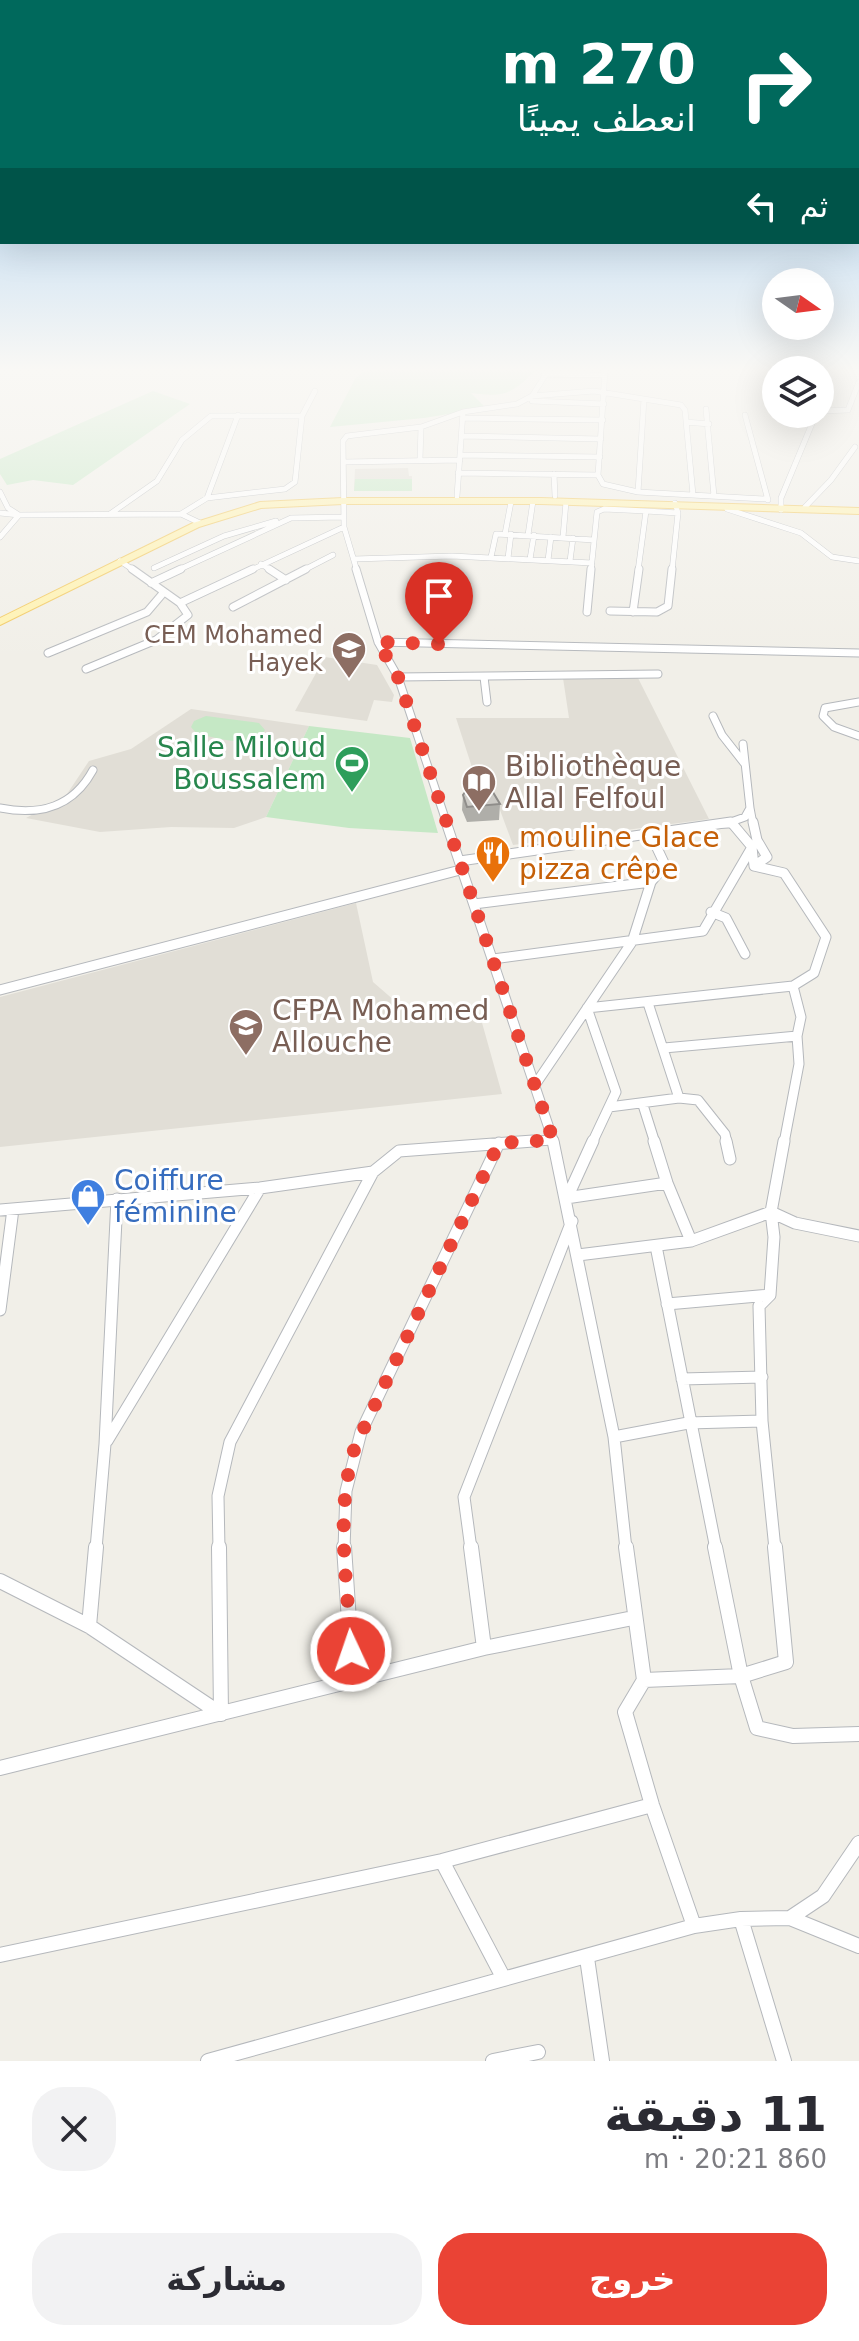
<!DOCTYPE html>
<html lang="ar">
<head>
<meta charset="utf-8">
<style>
  body { margin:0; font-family:"DejaVu Sans","Noto Naskh Arabic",sans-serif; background:#f2f2f3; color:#2b2b33; direction:rtl; height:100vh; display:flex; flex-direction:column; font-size:30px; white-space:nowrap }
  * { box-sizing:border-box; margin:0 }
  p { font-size:26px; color:#7c7c81 }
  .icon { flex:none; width:44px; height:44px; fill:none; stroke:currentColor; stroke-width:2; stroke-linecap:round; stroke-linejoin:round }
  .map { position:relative; height:2061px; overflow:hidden; direction:ltr }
  .sheet { display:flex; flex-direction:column; background:#fff; flex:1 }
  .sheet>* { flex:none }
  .guide { position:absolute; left:0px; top:0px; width:860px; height:244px; box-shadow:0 8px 32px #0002; direction:rtl; background:#00695c; color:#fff; overflow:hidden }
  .needle { width:52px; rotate:104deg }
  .buttons { position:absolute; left:762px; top:268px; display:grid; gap:16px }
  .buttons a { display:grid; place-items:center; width:72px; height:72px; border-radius:50%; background:#fff; box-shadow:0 8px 32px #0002; font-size:40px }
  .pin { position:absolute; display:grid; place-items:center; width:68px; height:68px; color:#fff; margin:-82px -34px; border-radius:50% 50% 50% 0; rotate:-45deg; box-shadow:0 0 8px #0007 }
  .pin .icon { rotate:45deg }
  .me { position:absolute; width:88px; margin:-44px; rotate:357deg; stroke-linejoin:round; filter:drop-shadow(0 0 6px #0008) }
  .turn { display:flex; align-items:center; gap:28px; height:168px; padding:0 32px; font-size:36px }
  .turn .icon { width:104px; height:104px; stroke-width:2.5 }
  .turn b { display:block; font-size:56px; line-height:68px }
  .then { display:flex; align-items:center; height:76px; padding:0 32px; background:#0003; gap:16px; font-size:30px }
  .round { display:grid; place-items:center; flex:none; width:84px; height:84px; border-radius:32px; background:#f2f2f3 }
  .headline { display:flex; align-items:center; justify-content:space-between; height:136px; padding:0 32px }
  h1 { font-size:48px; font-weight:700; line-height:60px }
  .button { display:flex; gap:16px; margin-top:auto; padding:16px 32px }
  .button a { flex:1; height:92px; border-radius:32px; background:#ea4335; color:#fff; font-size:32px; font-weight:700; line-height:92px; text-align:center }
  .button a+a { background:#f2f2f3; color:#2b2b33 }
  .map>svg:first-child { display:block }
</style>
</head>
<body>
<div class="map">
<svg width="859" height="2061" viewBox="0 0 859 2061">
  <rect width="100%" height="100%" fill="#f1efe8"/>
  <path fill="#e1ded6" d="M 408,468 L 409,476 L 412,476 L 412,491 L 354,491 L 355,469 Z
    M 325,657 L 377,665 L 394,695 L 392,702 L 374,700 L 367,721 L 295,711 Z
    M 637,676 L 709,819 L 513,845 L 494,794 L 481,795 L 456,718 L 569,718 L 563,678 Z
    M 191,709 L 309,726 L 266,817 L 234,828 L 171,827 L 100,832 L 26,818 L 65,797 L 89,761 L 131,749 Z
    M 356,903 L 373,982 L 403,1008 L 436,1020 L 479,1012 L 502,1094 L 0,1147 L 0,997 Z"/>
  <path fill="#c5e8c5" d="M 364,371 L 535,371 C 510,395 505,397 471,393 L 486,408 L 424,418 L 330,427 L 355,379 Z
    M 153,391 L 190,404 L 73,485 L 33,480 L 7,485 L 0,474 L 0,459 Z
    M 355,479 L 412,479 L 412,491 L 354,491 Z
    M 206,716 L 259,723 L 265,730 C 253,751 216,737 197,734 L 191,727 L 194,721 Z
    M 309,726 L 410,738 L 438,833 L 349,828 L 266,817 Z"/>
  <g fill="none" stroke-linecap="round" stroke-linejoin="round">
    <g stroke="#b5b8bc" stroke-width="6">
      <path id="minor-far4" d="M 605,371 L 598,475 L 603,484 L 638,492 L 766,499
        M 544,374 L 603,375
        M 532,396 L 594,391 L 681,405 L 685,410 L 693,495
        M 532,401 L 604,404
        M 706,409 L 714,496
        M 820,411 L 848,410 L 859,382
        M 745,415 L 768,500
        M 464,418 L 603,420
        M 686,422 L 709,424
        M 463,436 L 601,439
        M 460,455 L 600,457
        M 420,459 L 421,427
        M 344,462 L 460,460
        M 458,473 L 598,475
        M 554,474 L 555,496
        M 0,492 L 8,508 L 19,515 L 181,514 L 200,523
        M 638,492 L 644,399
        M 457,496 L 463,412
        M 207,498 L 285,489 L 295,482 L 302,416 L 315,391
        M 805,507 L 831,480 L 855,447
        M 727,509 L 801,533 L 832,557 L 859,561
        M 781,510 L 781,498 L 816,414
        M 646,511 L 678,513
        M 0,513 L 19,515 L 0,537
        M 110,514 L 157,481 L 182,440 L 211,416 L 302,416
        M 181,514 L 207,498 L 238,415
        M 505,534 L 511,502
        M 528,535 L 533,501
        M 563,537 L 566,502
        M 491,557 L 496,534 L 594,540
        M 508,558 L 511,534
        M 354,559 L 452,556 L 592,563
        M 530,559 L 534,535
        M 548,560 L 551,537
        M 120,561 L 135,571
        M 570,561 L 573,538
        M 261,564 L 272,571
        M 154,568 L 224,536 L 276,521
        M 176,571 L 291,518 L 343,517
        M 249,571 L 344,527
        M 302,571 L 333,555
        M 357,571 L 344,527 L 343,441 L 347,436 L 421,427 L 463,412 L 517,404 L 532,396 L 548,371
        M 591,571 L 597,512 L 604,509 L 646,511 L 638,571
        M 672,571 L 678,513 L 675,503"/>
    </g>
    <g stroke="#b5b8bc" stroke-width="9">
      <path id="minor-far3" d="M 269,569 L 286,580
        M 356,569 L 378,642 L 398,677 L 447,824
        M 151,583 L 181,569
        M 180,603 L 253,569
        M 233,607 L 306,569
        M 610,611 L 657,612 L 668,606 L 672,569
        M 587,612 L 591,569
        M 633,612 L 639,569
        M 378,642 L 859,653
        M 48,653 L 147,612 L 164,592
        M 86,669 L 156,640 L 188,615 L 180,603 L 132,569
        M 398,677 L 658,674
        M 484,677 L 487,702
        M 859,702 L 825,708 L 823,716 L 834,727 L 859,736
        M 713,716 L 722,735 L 744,763
        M 0,808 C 41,816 73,807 93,770
        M 750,808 L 753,824
        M 731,822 L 745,817 L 750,808 L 743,744
        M 720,824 L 732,824"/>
    </g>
    <g stroke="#b5b8bc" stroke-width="11">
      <path id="minor-far2" d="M 446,822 L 554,1143
        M 753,822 L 757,840 L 767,857 L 754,866
        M 460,861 L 731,822 L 752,847 L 754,866 L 784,873 L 826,937 L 814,973 L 793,986 L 801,1017 L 797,1036 L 799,1064 L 784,1143
        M 474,904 L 651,882
        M 711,912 L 726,918 L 745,954
        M 493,959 L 703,931 L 752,847
        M 0,990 L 464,869
        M 664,1048 L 797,1036
        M 535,1085 L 632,942 L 651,882 L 665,865 L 650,833
        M 679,1098 L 698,1100 L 725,1134 L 727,1143
        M 643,1105 L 655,1143
        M 609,1107 L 679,1098 L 648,1003
        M 505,1143 L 553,1140
        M 592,1143 L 616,1092 L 587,1008 L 793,986"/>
    </g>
    <g stroke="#b5b8bc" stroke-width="13">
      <path id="minor-far1" d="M 553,1141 L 614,1437 L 626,1549
        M 654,1141 L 667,1183 L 691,1241
        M 726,1141 L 730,1159
        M 566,1198 L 667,1183
        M 567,1198 L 593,1141
        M 0,1210 L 260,1188 L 373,1172 L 399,1151 L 533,1141
        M 656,1246 L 716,1549
        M 578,1255 L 691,1241 L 771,1212 L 795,1223 L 859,1236
        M 667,1304 L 770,1295
        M 0,1310 L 13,1209
        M 682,1379 L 762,1377
        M 762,1421 L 775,1549
        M 614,1437 L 688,1423 L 762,1421 L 759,1306 L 770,1295 L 774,1237 L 771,1212 L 784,1141
        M 107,1441 L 260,1188
        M 96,1549 L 105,1444 L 117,1199
        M 219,1549 L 218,1496 L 230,1442 L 373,1172
        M 344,1549 L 346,1491 L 361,1432 L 499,1143
        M 471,1549 L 464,1497 L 572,1221"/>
    </g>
    <g stroke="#b5b8bc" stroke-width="16">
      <path id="minor" d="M 219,1547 L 221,1714
        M 344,1547 L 353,1680
        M 471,1547 L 484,1648
        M 626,1547 L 644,1680 L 625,1712 L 652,1805 L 694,1926
        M 715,1547 L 741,1676 L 757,1728 L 793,1736 L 859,1734
        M 0,1581 L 89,1626 L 221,1714
        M 89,1626 L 96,1547
        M 644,1680 L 741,1676 L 786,1662 L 775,1547
        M 0,1768 L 484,1648 L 633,1618
        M 442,1861 L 504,1979
        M 790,1918 L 823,1896 L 859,1843
        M 741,1919 L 784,2061
        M 0,1955 L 442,1861 L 652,1805
        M 587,1958 L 602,2061
        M 208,2061 L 694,1926 L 741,1919 L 790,1918 L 859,1946
        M 493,2061 L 538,2052"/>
    </g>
    <g stroke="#f2c960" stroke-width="2">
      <path id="primary" d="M 343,498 L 541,498 L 859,508 L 859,514 L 541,504 L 343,504 L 261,508 L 199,527 L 0,625 L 0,618 L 193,523 L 260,502 Z"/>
    </g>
    <use href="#minor-far4" stroke="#fff" stroke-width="5"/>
    <use href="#minor-far3" stroke="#fff" stroke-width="7"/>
    <use href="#minor-far2" stroke="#fff" stroke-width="9"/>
    <use href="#minor-far1" stroke="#fff" stroke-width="11"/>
    <use href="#minor" stroke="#fff" stroke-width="14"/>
    <use href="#primary" fill="#fff2af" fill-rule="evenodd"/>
  </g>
  <path fill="#afaea9" d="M 463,795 L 500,804 L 499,820 L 467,822 L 462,810 Z"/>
  <path fill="#cccac5" stroke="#8f8d8a" stroke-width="2" d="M 469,787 L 491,789 L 500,804 L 467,807 L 463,795 Z"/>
  <linearGradient id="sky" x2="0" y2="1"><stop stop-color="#8fc3f1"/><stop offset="0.56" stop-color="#f9f8f5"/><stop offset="1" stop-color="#f9f8f5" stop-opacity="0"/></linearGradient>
  <rect width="859" height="660" fill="url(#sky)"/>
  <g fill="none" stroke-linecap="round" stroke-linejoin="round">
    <path stroke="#ea4335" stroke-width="14" stroke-dasharray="0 25.2" d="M 351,1651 C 348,1584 334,1511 355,1447 L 499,1143 L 553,1140 L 398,677 L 378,642 L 439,644"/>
  </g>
  <defs>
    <g id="school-pin" transform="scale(1.8)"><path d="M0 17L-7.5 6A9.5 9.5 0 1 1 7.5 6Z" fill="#8d6e63" stroke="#fff"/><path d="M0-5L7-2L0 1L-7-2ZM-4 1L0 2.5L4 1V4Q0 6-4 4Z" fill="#fff"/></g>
    <g id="stadium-pin" transform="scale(1.8)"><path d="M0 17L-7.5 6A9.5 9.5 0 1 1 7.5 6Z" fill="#2e9e5b" stroke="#fff"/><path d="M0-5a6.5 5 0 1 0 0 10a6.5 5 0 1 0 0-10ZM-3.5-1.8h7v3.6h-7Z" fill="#fff"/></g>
    <g id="library-pin" transform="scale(1.8)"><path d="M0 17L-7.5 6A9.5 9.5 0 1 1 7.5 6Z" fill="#8d6e63" stroke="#fff"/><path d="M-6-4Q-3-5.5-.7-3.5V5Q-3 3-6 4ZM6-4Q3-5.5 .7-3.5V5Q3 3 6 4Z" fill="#fff"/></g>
    <g id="restaurant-pin" transform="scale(1.8)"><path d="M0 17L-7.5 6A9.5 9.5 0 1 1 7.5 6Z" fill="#e8710a" stroke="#fff"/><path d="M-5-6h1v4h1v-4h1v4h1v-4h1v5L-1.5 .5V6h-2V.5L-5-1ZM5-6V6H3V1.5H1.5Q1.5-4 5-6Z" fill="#fff"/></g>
    <g id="university-pin" transform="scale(1.8)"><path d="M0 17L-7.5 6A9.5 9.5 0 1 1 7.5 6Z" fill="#8d6e63" stroke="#fff"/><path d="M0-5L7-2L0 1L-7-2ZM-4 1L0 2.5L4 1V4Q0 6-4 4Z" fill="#fff"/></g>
    <g id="shop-pin" transform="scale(1.8)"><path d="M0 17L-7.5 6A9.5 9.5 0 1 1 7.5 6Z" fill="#3f7fe0" stroke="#fff"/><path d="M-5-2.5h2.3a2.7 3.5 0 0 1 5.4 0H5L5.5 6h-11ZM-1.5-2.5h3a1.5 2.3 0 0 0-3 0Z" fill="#fff"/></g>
  </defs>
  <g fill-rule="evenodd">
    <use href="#school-pin" x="349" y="649"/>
    <use href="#stadium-pin" x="352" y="763"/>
    <use href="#library-pin" x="479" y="782"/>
    <use href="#restaurant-pin" x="493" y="853"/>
    <use href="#university-pin" x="246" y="1026"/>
    <use href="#shop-pin" x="88" y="1196"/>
  </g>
  <g text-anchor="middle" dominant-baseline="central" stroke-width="6" stroke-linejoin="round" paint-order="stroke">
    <g font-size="24" fill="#785e54" stroke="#fff" text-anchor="end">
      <text x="323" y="635">CEM Mohamed<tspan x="323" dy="28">Hayek</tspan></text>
    </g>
    <g font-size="28" fill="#27864d" stroke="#fff" text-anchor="end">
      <text x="326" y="747">Salle Miloud<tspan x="326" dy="32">Boussalem</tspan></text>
    </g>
    <g font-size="28" fill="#785e54" stroke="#fff" text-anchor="start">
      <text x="505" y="766">Bibliothèque<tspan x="505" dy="32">Allal Felfoul</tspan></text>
      <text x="272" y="1010">CFPA Mohamed<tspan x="272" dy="32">Allouche</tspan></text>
    </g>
    <g font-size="28" fill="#c56008" stroke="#fff" text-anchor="start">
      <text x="519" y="837">mouline Glace<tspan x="519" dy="32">pizza crêpe</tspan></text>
    </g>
    <g font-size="28" fill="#366cbe" stroke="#fff" text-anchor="start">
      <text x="114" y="1180">Coiffure<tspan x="114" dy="32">féminine</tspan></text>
    </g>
  </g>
</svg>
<div class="buttons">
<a><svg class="needle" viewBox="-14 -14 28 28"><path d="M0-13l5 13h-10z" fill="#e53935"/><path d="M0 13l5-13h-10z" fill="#7c7c81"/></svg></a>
<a><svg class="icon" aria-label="layers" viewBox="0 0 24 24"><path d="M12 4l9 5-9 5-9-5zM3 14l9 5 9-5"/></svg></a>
</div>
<div class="pin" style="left:439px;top:644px;background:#d93025"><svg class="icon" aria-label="arrive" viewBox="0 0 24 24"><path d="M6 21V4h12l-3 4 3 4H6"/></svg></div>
<svg class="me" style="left:351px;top:1651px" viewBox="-20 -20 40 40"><circle r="17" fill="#ea4335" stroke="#fff" stroke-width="3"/><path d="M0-11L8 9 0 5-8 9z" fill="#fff"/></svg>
<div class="guide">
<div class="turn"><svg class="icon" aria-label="right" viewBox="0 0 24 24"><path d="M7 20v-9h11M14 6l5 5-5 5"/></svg><div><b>270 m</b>انعطف يمينًا</div></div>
<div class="then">ثم<svg class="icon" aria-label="left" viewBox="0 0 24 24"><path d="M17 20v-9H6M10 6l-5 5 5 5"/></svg></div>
</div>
</div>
<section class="sheet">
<div class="headline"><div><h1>11 دقيقة</h1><p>860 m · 20:21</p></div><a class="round"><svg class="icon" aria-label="close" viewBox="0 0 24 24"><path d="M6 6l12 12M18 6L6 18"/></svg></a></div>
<div class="button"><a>خروج</a><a>مشاركة</a></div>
</section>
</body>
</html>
